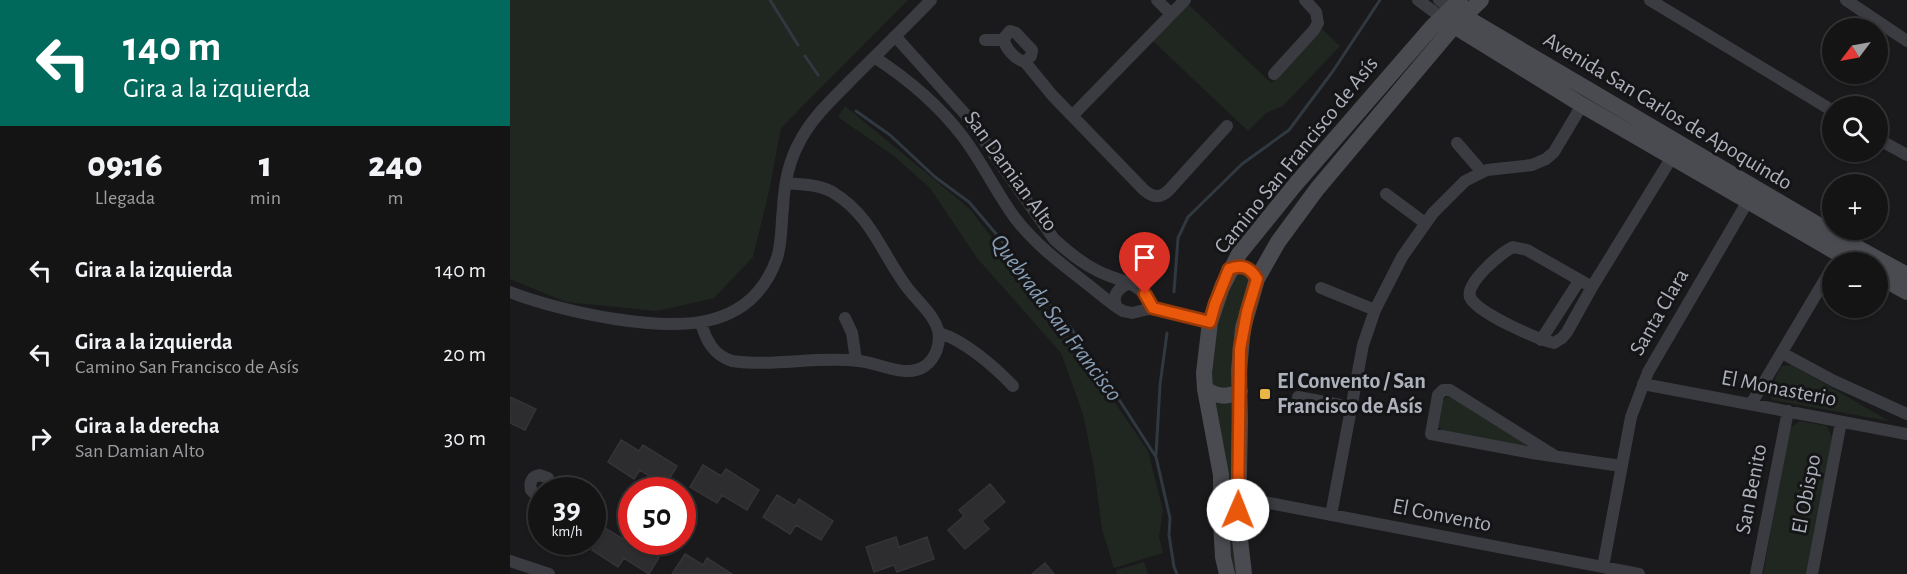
<!DOCTYPE html>
<html lang="es">
<head>
<meta charset="utf-8">
<style>
  body { margin:0; font-family:"Alegreya Sans",sans-serif; background:#212122; color:#f1f3f6; height:100vh; display:flex; flex-direction:column; font-size:22px; white-space:nowrap }
  * { box-sizing:border-box; margin:0 }
  p { font-size:20px; color:#9d9ea0 }
  .icon { flex:none; width:33px; height:33px; fill:none; stroke:currentColor; stroke-width:2; stroke-linecap:round; stroke-linejoin:round }
  .map { position:relative; flex:1; overflow:hidden }
  .sheet { display:flex; flex-direction:column; background:#141415; width:510px }
  .sheet>* { flex:none }
  .top-card { background:#00695c; color:#fff; overflow:hidden }
  .needle { width:39px; rotate:238deg }
  .buttons { position:absolute; left:1312px; top:18px; display:grid; gap:12px }
  .buttons a { display:grid; place-items:center; width:66px; height:66px; border-radius:50%; background:#141415; box-shadow:0 2px 4px #0004,0 0 0 2px #333334; font-size:30px }
  .speed { position:absolute; left:18px; top:477px; display:flex; gap:12px; font-size:30px; font-weight:700; text-align:center }
  .speed>* { display:grid; place-content:center; width:78px; height:78px; border-radius:50%; background:#141415; box-shadow:0 2px 4px #0004,0 0 0 2px #333334; line-height:1 }
  .speed small { font-size:15px; font-weight:400 }
  .speed .limit { border:9px solid #d22; background:#fff; color:#111 }
  .pin { position:absolute; display:grid; place-items:center; width:51px; height:51px; color:#fff; margin:-62px -26px; border-radius:50% 50% 50% 0; rotate:-45deg; box-shadow:0 0 6px #0007 }
  .pin .icon { rotate:45deg }
  .me { position:absolute; width:66px; margin:-33px; rotate:1deg; stroke-linejoin:round; filter:drop-shadow(0 0 4px #0008) }
  .turn { display:flex; align-items:center; gap:21px; height:126px; padding:0 24px; font-size:27px }
  .turn .icon { width:78px; height:78px; stroke-width:2.5 }
  .turn b { display:block; font-size:42px; line-height:51px }
  .eta { display:flex; justify-content:space-evenly; align-items:center; height:102px; text-align:center }
  .eta b { font-size:36px; font-weight:800; line-height:42px }
  ul { padding:0; list-style:none }
  li { display:flex; align-items:center; gap:18px; height:84px; padding:0 24px }
  li div { flex:1 }
  li b { display:block; font-size:22px }
  li em { font-style:normal }
  main { display:flex; flex:1; min-height:0 }
  .map>svg:first-child { display:block }
</style>
</head>
<body>
<main>
<section class="sheet">
<div class="top-card">
<div class="turn"><svg class="icon" aria-label="left" viewBox="0 0 24 24"><path d="M17 20v-9H6M10 6l-5 5 5 5"/></svg><div><b>140 m</b>Gira a la izquierda</div></div>
</div>
<div class="eta">
<div><b>09:16</b><p>Llegada</p></div>
<div><b>1</b><p>min</p></div>
<div><b>240</b><p>m</p></div>
</div>
<ul>
<li><svg class="icon" aria-label="left" viewBox="0 0 24 24"><path d="M17 20v-9H6M10 6l-5 5 5 5"/></svg><div><b>Gira a la izquierda</b></div><em>140 m</em></li>
<li><svg class="icon" aria-label="left" viewBox="0 0 24 24"><path d="M17 20v-9H6M10 6l-5 5 5 5"/></svg><div><b>Gira a la izquierda</b><p>Camino San Francisco de Asís</p></div><em>20 m</em></li>
<li><svg class="icon" aria-label="right" viewBox="0 0 24 24"><path d="M7 20v-9h11M14 6l5 5-5 5"/></svg><div><b>Gira a la derecha</b><p>San Damian Alto</p></div><em>30 m</em></li>
</ul>
</section>
<div class="map">
<svg width="1397" height="574" viewBox="0 0 1397 574">
  <rect width="100%" height="100%" fill="#1a1a1c"/>
  <path fill="#202721" d="M 0,0 L 398,0 L 271,128 L 259,191 L 243,257 L 204,298 L 147,311 L 56,302 L 0,279 Z
    M 677,3 L 761,83 L 812,29 L 830,46 L 773,106 L 756,113 L 738,131 L 642,40 Z
    M 335,106 L 460,209 L 503,266 L 551,324 L 638,451 L 653,510 L 649,536 L 653,553 L 604,568 L 592,529 L 584,467 L 573,414 L 551,353 L 467,258 L 420,188 L 384,156 L 328,117 Z
    M 728,269 L 739,273 L 741,281 L 724,382 L 715,391 L 702,384 L 703,331 Z
    M 1282,365 L 1379,421 L 1262,400 L 1259,392 L 1271,366 Z
    M 942,396 L 1016,441 L 1015,446 L 932,432 L 928,425 L 931,402 L 936,397 Z
    M 724,399 L 728,574 L 723,574 L 704,401 Z
    M 1290,421 L 1317,426 L 1322,437 L 1297,574 L 1253,574 L 1280,428 Z
    M 634,562 L 638,574 L 607,574 L 606,570 Z"/>
  <g fill="none" stroke-linecap="round" stroke-linejoin="round">
    <path stroke="#303840" stroke-width="3" d="M 260,0 L 288,45
      M 295,56 L 308,75
      M 346,111 L 380,135 L 425,177 L 459,202 L 493,242 L 521,282 L 561,328 L 610,401 L 646,457 L 660,518 L 659,535 L 664,567 L 667,574
      M 664,292 L 668,238 L 678,217 L 732,164 L 779,130 L 823,71 L 870,0
      M 646,455 L 650,385 L 657,333"/>
  </g>
  <path fill="#2d2d30" stroke="#343438" stroke-width="1.5" d="M 0,397 L 26,409 L 15,430 L 0,423 Z
    M 111,440 L 129,451 L 133,445 L 167,466 L 155,486 L 130,470 L 124,479 L 98,462 Z
    M 193,465 L 211,476 L 216,469 L 249,490 L 237,510 L 212,495 L 207,503 L 180,487 Z
    M 480,484 L 495,502 L 472,521 L 479,529 L 455,549 L 438,530 L 454,516 L 449,510 Z
    M 267,495 L 285,506 L 289,499 L 323,521 L 311,540 L 286,525 L 280,534 L 253,517 Z
    M 122,526 L 122,542 L 131,542 L 151,554 L 139,574 L 114,558 L 108,567 L 82,550 L 95,528 L 113,539 Z
    M 386,537 L 389,547 L 417,537 L 424,559 L 387,572 L 384,565 L 364,572 L 356,547 Z
    M 175,554 L 193,565 L 197,558 L 222,574 L 162,574 Z
    M 535,563 L 544,574 L 522,574 Z"/>
  <g fill="none" stroke-linecap="round" stroke-linejoin="round">
    <path stroke="#3b3c41" stroke-width="12" d="M 647,0 L 661,14
      M 908,0 L 931,17
      M 929,0 L 940,8
      M 1140,0 L 1323,111
      M 1336,0 L 1397,41
      M 385,36 L 456,115 L 544,239 C 557,251 570,262 586,270 C 612,284 628,278 643,308
      M 475,40 L 493,40
      M 364,57 C 398,79 428,104 453,137 C 472,162 486,192 505,218 C 525,244 550,263 576,283 C 588,292 599,303 613,311 L 622,313 L 643,308 L 700,322
      M 515,62 L 521,56 L 522,50 L 506,33 L 500,31 L 494,38 C 494,48 506,60 515,62 L 542,95 L 634,190 C 643,198 651,198 659,190 L 717,126
      M 764,74 L 804,30 L 808,23 L 806,12 L 795,0
      M 562,116 L 675,0
      M 1368,139 L 1397,155
      M 947,143 L 972,172
      M 876,194 L 915,223
      M 1082,287 L 1017,250 L 1003,247 C 992,252 955,283 960,297 C 967,313 1027,339 1044,343 L 1052,338 L 1057,332 L 1082,287 L 1162,157
      M 811,288 L 865,310
      M 0,292 C 34,305 69,313 105,319 C 169,329 241,332 267,258 C 272,242 271,225 273,208 C 274,186 278,163 289,143 C 301,118 322,100 341,80 C 368,53 395,27 421,0
      M 607,307 C 601,296 608,288 619,283
      M 335,318 L 342,333 L 346,360
      M 191,323 C 196,340 203,355 222,361 C 263,367 307,356 349,361 C 370,363 396,379 415,366 C 426,358 431,343 428,330 C 423,313 406,300 396,286 C 371,252 362,217 324,193 C 310,184 292,185 276,183
      M 429,333 C 454,340 485,367 503,386
      M 1031,340 L 1069,281
      M 1272,353 L 1324,381 L 1397,414
      M 1133,384 L 1397,434
      M 788,397 L 841,407
      M 1241,404 L 1323,266
      M 1045,456 L 940,390 L 933,390 L 928,395 L 921,434 L 1022,453 L 1111,466
      M 32,496 L 26,495 L 21,490 C 19,482 22,476 30,475 L 38,478 L 41,485 L 40,490
      M 728,497 L 1129,574
      M 821,515 L 853,345 L 865,310 L 892,257 L 923,213 L 955,181 L 977,170 L 1022,165 L 1036,159 L 1044,152 L 1072,105
      M 0,561 L 39,574
      M 1093,567 L 1121,417 L 1138,372 L 1242,194
      M 1246,574 L 1278,411
      M 1302,574 L 1331,422"/>
    <path stroke="#494b51" stroke-width="16" d="M 945,11 L 1337,242 L 1397,275
      M 936,21 L 1072,105 L 1343,262
      M 1368,276 L 1397,292
      M 695,389 C 708,397 717,398 730,391
      M 717,574 L 713,557 L 711,521 L 711,475 L 695,389 L 694,373 L 700,322 L 712,287 L 729,254 L 784,186 L 922,27 L 950,0
      M 734,574 L 728,522 L 730,421 L 729,370 L 733,328 L 747,279 L 768,242 L 807,189 L 944,26 L 971,0"/>
  </g>
  <g fill="none" stroke-linecap="round" stroke-linejoin="round">
    <g stroke="#983908" stroke-width="15">
      <path id="route" d="M 635,294 L 643,308 L 700,322 L 705,304 L 719,269 C 732,264 740,267 747,279 L 737,312 L 730,349 L 728,510"/>
    </g>
    <use href="#route" stroke="#ea580c" stroke-width="10"/>
  </g>
  <rect fill="#e9b545" stroke="#151517" stroke-width="2" x="749" y="388" width="12" height="12" rx="3"/>
  <g text-anchor="middle" dominant-baseline="central" stroke-width="6" stroke-linejoin="round" paint-order="stroke">
    <g font-size="22" fill="#adb1bb" stroke="#151517">
      <text transform="translate(1158 111) rotate(31)">Avenida San Carlos de Apoquindo</text>
      <text transform="translate(786 155) rotate(-51)">Camino San Francisco de Asís</text>
      <text transform="translate(501 171) rotate(54)">San Damian Alto</text>
      <text transform="translate(1149 312) rotate(-60)">Santa Clara</text>
      <text transform="translate(1269 388) rotate(11)">El Monasterio</text>
      <text transform="translate(1241 489) rotate(-79)">San Benito</text>
      <text transform="translate(1296 494) rotate(-79)">El Obispo</text>
      <text transform="translate(932 515) rotate(11)">El Convento</text>
    </g>
    <g font-size="22" font-weight="bold" fill="#adb1bb" stroke="#151517" text-anchor="start">
      <text x="767" y="381">El Convento / San<tspan x="767" dy="25">Francisco de Asís</tspan></text>
    </g>
    <g font-size="24" font-style="italic" fill="#879db3" stroke="#151517">
      <text transform="translate(546 318) rotate(53)">Quebrada San Francisco</text>
    </g>
  </g>
</svg>
<div class="buttons">
<a><svg class="needle" viewBox="-14 -14 28 28"><path d="M0-13l5 13h-10z" fill="#e53935"/><path d="M0 13l5-13h-10z" fill="#9d9ea0"/></svg></a>
<a><svg class="icon" aria-label="search" viewBox="0 0 24 24"><circle cx="10" cy="10" r="6"/><path d="M15 15l6 6"/></svg></a>
<a>+</a>
<a>−</a>
</div>
<div class="speed"><div>39<small>km/h</small></div><div class="limit">50</div></div>
<div class="pin" style="left:635px;top:294px;background:#d93025"><svg class="icon" aria-label="arrive" viewBox="0 0 24 24"><path d="M6 21V4h12l-3 4 3 4H6"/></svg></div>
<svg class="me" style="left:728px;top:510px" viewBox="-20 -20 40 40"><circle r="19" fill="#fff"/><path d="M0-13L10 11 0 6-10 11z" fill="#ea580c"/></svg>
</div>
</main>
</body>
</html>
